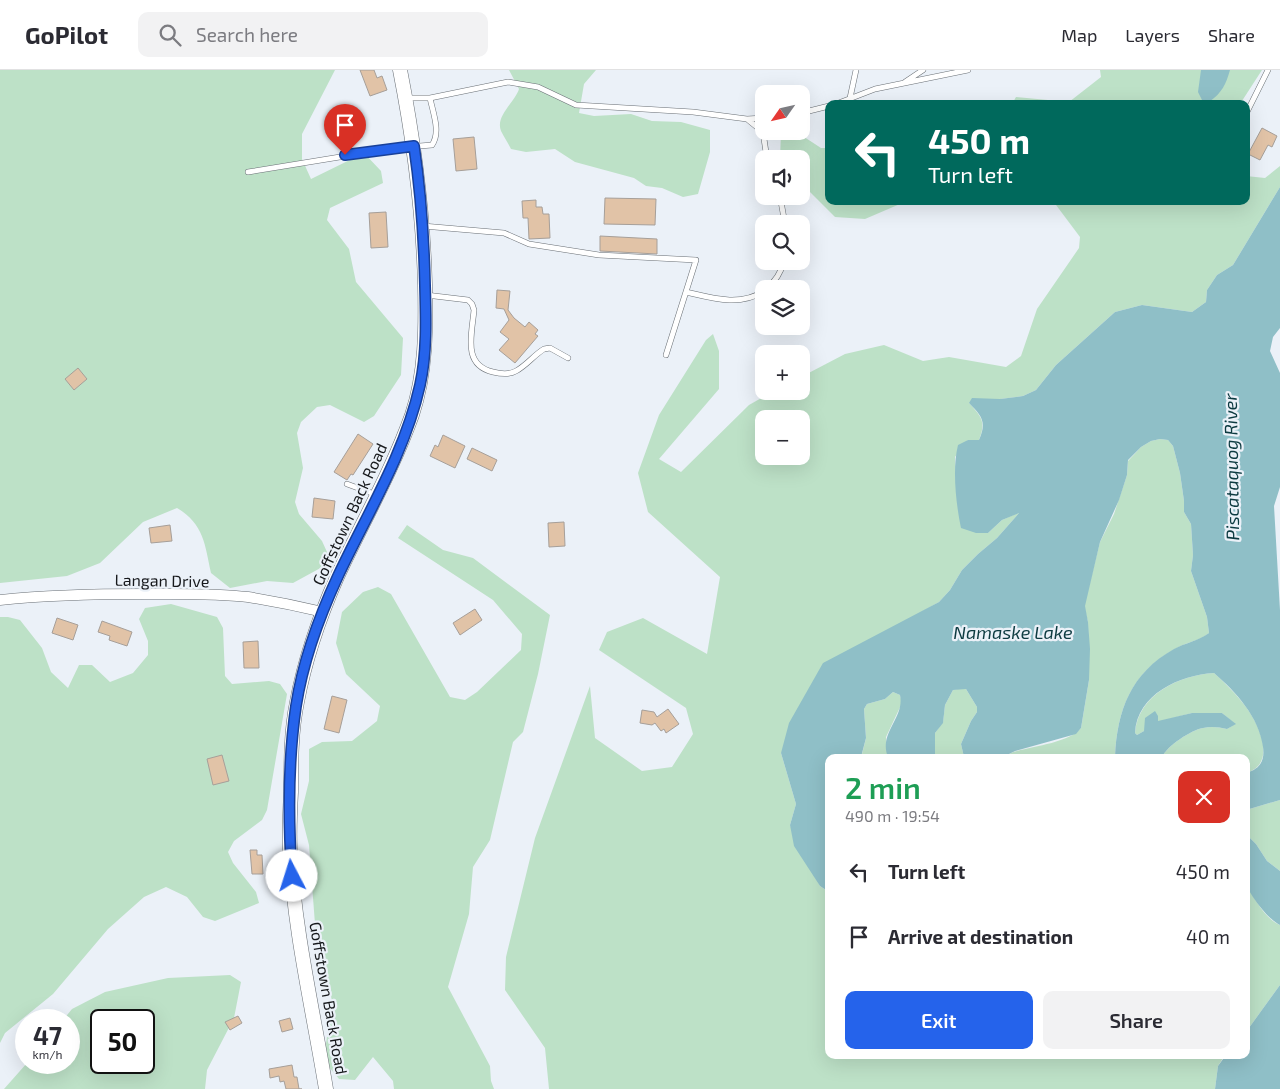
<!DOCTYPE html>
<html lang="en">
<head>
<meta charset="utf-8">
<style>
  body { margin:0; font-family:"Exo 2",sans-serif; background:#f2f2f3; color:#2b2b33; height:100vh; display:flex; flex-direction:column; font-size:19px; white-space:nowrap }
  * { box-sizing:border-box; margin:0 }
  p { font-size:16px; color:#7c7c81 }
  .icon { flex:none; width:28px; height:28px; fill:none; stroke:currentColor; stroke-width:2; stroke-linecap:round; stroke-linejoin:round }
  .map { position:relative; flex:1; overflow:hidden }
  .side { position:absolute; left:825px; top:684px; width:425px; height:305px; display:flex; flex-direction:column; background:#fff; border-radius:10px; box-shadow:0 5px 20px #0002 }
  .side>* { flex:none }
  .guide { position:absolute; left:825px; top:30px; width:425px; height:105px; border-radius:10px; box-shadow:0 5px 20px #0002; background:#00695c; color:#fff; overflow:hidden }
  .needle { width:32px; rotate:236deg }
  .controls { position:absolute; left:755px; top:15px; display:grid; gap:10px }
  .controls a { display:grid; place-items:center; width:55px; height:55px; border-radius:10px; background:#fff; box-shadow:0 5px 20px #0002; font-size:25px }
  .speed { position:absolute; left:15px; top:939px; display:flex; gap:10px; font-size:25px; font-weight:700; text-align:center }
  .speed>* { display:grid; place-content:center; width:65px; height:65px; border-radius:50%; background:#fff; box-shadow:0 5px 20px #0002; line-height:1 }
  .speed small { font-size:12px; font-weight:400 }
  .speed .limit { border:2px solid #111; border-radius:8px; background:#fff; color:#111 }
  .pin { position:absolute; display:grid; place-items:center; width:42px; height:42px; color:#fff; margin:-51px -21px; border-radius:50% 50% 50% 0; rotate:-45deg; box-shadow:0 0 5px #0007 }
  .pin .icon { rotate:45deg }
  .me { position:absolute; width:55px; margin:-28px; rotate:355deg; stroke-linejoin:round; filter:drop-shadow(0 0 4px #0008) }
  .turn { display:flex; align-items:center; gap:18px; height:105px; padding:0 20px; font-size:22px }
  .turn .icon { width:65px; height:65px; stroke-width:2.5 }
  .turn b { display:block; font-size:35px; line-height:42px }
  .round { display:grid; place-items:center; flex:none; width:52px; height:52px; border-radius:10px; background:#f2f2f3 }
  .head { display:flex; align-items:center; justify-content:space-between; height:85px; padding:0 20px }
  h1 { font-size:30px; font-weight:600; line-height:38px; color:#1e9e55 }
  .cta { display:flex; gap:10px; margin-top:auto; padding:10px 20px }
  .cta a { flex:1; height:58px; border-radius:10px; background:#2563eb; color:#fff; font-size:20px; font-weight:600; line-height:58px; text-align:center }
  .cta a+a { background:#f2f2f3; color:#2b2b33 }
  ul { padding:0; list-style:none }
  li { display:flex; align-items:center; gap:15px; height:65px; padding:0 20px }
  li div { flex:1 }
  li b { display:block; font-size:19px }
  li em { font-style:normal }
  header { display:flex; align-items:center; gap:30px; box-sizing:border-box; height:70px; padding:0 25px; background:#fff; border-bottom:1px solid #e1e1e2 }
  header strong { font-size:24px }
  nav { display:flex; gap:28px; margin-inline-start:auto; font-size:18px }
  .search { width:350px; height:45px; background:#f2f2f3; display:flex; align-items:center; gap:12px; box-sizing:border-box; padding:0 18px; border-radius:10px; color:#7c7c81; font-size:19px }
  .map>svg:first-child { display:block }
</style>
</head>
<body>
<header>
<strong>GoPilot</strong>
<div class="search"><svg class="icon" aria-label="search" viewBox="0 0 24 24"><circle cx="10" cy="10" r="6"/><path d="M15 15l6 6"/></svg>Search here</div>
<nav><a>Map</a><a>Layers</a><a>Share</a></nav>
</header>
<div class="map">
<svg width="1280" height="1019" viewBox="0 0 1280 1019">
  <rect width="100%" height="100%" fill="#ebf1f8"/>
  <path fill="#bde1c7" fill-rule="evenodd" d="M 0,0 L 335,0 L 302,64 L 302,89 L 311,109 L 364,83 L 381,101 L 383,113 L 330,138 L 327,150 L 349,179 L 356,212 L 403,268 L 401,305 L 374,346 L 364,352 L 330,335 L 317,337 L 301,352 L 297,363 L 303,398 L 295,432 L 299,444 L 322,471 L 327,482 L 326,495 L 293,513 L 267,511 L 230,518 L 211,503 C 205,475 204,454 177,438 L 143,452 L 100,493 L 67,506 L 0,513 Z
    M 509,0 L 596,0 L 584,14 L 579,43 L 594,46 L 631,44 L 652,51 L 681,52 L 710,60 L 710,82 L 698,124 L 683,127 L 662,118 L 646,116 L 634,108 L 575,92 L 555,79 L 526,82 L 511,79 C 508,73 504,67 501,61 C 495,46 515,32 519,19 Z
    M 1100,0 L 1262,0 L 1240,34 L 1012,34 L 1016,27 L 1069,32 L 1101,7 Z
    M 783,61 L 795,61 L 821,78 L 829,78 L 829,131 L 907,131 L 865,149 L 835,147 L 801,113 L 801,89 L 780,89 L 781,62 Z
    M 1280,96 L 1280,117 L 1233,195 L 1217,205 L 1207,220 L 1206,232 L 1192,242 L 1142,235 L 1115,242 L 1056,295 L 1036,320 L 1023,326 L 969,333 C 982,347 986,352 979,370 L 968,370 L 955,387 L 956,412 L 988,463 L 1002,450 L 1020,442 L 997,468 L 978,484 L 962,500 L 950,520 L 939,532 L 895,557 L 781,683 L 796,734 L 790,755 L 820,816 L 829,822 L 829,985 L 1225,985 L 1218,996 L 1215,1019 L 549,1019 L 545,978 L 505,920 L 506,887 L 535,768 L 590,616 L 595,668 L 642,701 L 672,697 L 693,664 L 686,638 L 599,580 L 607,562 L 643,548 L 707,584 L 720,507 L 648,442 L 638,403 L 659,345 L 706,270 L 713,264 L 719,281 L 719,319 L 659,389 L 681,402 L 749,335 L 774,321 L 801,321 L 801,307 L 845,284 L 884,275 L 923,291 L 949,287 L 1006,297 L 1021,286 L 1037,239 L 1079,178 L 1080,167 L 1053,131 L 1246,131 L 1246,106 L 1265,108 ZM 764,349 L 801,349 L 801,386 L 764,386 Z
    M 1160,369 L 1168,370 L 1173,376 L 1180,403 L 1184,431 L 1184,442 L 1191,454 L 1193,485 L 1191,501 L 1207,547 L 1209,563 C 1199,571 1187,572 1177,578 C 1132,601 1117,639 1115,687 L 1003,688 C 1007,685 1012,682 1017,681 C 1035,676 1070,672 1081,658 L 1089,610 L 1088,552 L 1084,536 L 1100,472 L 1114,444 L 1127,405 L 1128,391 L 1141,377 L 1151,371 Z
    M 407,455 L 443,480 L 473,488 L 550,545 L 538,604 L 523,662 L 513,672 L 490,770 L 473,797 L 469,844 L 448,917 L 490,996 L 491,1011 L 494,1019 L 394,1019 L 393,1011 L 373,987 L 355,1010 L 339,1009 L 329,997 L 325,981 L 332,931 L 315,854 L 309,775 L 301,744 L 309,711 L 309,679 L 322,672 L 352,671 L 377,651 L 380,636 L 346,604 L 336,573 L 342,542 L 363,522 L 378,517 L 391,524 L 450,627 L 465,630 L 477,622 L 521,580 L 522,564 L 493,530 L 398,468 Z
    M 171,534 L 217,547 L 223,558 L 225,606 L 232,614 L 269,611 L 280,614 L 287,624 L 267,740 L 262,750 L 234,771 L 228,782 L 233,793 L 256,822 L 259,833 L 215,851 L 203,847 L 187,827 L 166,817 L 144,827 L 108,859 L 53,924 L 5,963 L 0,973 L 0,547 L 8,547 L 20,550 L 42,578 L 51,602 L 68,618 L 79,595 L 92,595 L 110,612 L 133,603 L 148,585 L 148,571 L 139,549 L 145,538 Z
    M 1214,603 C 1225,613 1237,625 1246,637 C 1260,656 1277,694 1246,703 L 1246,688 L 1162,687 C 1167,676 1191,660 1203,658 C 1211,656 1219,657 1227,659 L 1235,654 L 1222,643 L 1192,643 L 1158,652 L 1158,646 L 1144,661 L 1137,665 L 1135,663 C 1138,624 1180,605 1214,603 Z
    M 958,619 L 966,619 L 977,637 L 977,642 L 971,651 L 961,674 L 964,687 L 935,688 L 935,663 L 943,652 L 945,635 L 953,620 Z
    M 893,622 L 900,625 L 902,633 L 886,667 L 888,687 L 861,688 L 866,668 L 864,639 L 867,634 L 885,629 Z
    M 1280,730 L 1280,801 L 1267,791 L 1256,774 L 1246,764 L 1246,740 Z
    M 1246,814 C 1255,829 1264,848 1280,855 L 1280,915 L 1246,962 Z
    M 230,905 L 241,912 L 234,948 L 207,1000 L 205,1019 L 4,1019 L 27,993 L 69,992 L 69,950 L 63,950 L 72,939 L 105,922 L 168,908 ZM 101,950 L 144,950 L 144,992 L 101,992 Z"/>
  <path fill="#8fbfc7" d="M 1201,0 L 1230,0 C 1226,14 1222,23 1209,32 L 1202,30 L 1198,22 Z
    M 1280,117 L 1280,258 L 1273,267 L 1270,281 L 1280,303 L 1280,417 L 1274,436 L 1280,540 L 1280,730 L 1246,740 L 1246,703 C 1260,699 1265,691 1263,677 C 1259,647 1236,622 1214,603 C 1180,605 1137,624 1135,663 L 1137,665 L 1144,661 L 1145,648 L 1155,641 L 1158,646 L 1158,651 L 1192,643 L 1222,643 L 1236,654 L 1227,659 C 1219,657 1211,656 1203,658 C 1191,660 1167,676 1162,687 L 1115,687 C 1117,640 1131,603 1174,579 C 1185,573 1198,571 1209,563 L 1207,547 L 1191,501 L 1193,485 L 1191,454 L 1184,442 L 1184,431 L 1180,403 L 1173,376 L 1168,370 L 1160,369 L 1151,371 L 1141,377 L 1128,390 L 1127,405 L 1119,430 L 1100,472 L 1085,536 L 1088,552 L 1090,579 L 1089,610 L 1081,658 L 1076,664 L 1015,681 L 1003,687 L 964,687 L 961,674 L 971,651 L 977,642 L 977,637 L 966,619 L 953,620 L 945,635 L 943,653 L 935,663 L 935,687 L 888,687 C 878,663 905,648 900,625 L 893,622 L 885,629 L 867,634 L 864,639 L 866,668 L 861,687 L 829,688 L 829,822 L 820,816 L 794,776 L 790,755 L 796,734 L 781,683 L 789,653 L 823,593 L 939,532 L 950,520 L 962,500 L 978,484 L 997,468 L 1019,443 L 1002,450 L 988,463 L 976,463 L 961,458 C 956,434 952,399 958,375 L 968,370 L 979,370 C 987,352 982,346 969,333 L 972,328 L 1000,329 L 1023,326 L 1036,320 L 1056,295 L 1115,242 L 1142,235 L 1192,242 L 1206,232 L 1207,220 L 1217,205 L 1233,195 Z
    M 1246,764 L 1256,774 L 1267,791 L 1280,801 L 1280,855 C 1269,850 1248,824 1246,812 C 1244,797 1246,779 1246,764 Z
    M 1280,915 L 1280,1019 L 1215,1019 L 1218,996 L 1226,985 L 1246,985 L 1246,962 Z"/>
  <path fill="#e1c3a7" stroke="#a69f99" d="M 360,0 L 374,0 L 377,8 L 382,6 L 387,20 L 370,26 Z
    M 792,17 L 805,19 L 801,36 L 801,24 L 791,24 Z
    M 1262,58 L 1277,66 L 1272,77 L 1268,75 L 1260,90 L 1248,84 Z
    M 474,67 L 477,99 L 456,101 L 453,69 Z
    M 605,128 L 656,129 L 655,155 L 604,154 Z
    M 536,130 L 536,137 L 542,137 L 543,144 L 549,144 L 550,168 L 529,169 L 528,148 L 523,148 L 522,131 Z
    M 386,142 L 388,177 L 371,178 L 369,143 Z
    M 600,166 L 657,169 L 657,184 L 600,181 Z
    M 497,220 L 510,221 L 508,240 L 514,248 L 525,257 L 529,252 L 538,260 L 535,264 L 538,266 L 515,293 L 499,280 L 509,269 L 500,262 L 509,250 L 504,239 L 496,238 Z
    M 78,298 L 87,309 L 74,320 L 65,309 Z
    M 358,364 L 373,374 L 353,405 L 351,404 L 347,410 L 334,402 Z
    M 443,365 L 465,376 L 455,398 L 430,386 L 435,375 L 438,377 Z
    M 472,378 L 497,390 L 492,401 L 467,389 Z
    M 314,428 L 335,431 L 333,449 L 312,447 Z
    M 564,452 L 565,476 L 549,477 L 548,453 Z
    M 170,455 L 172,471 L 151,473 L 149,458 Z
    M 475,539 L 482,550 L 460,565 L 453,553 Z
    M 57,548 L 78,555 L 73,570 L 52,563 Z
    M 102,551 L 132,562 L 127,576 L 109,570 L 110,566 L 98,562 Z
    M 258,571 L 259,598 L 244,598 L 243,572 Z
    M 332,626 L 347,630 L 339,663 L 324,659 Z
    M 668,639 L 679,654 L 666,663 L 664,659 L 661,661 L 655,653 L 652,655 L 640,653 L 642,640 L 654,642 L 657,647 Z
    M 222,685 L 229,711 L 213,715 L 207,689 Z
    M 250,780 L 257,780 L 257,785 L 262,785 L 263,804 L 252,804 Z
    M 238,946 L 242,953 L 230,960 L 225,952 Z
    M 290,948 L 293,959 L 282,962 L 279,951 Z
    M 292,995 L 294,1007 L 297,1007 L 299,1019 L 302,1019 L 286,1019 L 284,1011 L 280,1012 L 279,1006 L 270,1008 L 269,999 Z"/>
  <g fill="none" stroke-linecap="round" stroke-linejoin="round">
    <g stroke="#696f75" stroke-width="6">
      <path id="service" d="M 905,12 L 923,0
        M 430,28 L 508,12 L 538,17 L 576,35 L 693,42 L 747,49 L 763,62 L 767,89
        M 850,28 L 856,0
        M 836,34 L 875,19 L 968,0
        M 801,43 L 829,36
        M 1246,44 L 1268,0
        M 747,49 L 764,48
        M 248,102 L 395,78 L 432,75 C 441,62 433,43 430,28 L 406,28
        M 780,126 L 785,154
        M 423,156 L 504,163 L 529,174 L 599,185 L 696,190 L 666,285
        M 766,219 C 776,211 781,203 784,191
        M 686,222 C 712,228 740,237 764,221
        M 426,225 L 468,230 L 472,234 L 474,240 C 472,264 462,295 493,302 C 501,304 509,305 516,301 C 527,295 534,285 544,279 L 550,278 L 568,288
        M 347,414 L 377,425"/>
    </g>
    <g stroke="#696f75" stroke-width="11">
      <path id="minor" d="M 0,530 C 48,525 96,524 145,524 C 179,524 214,523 248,527 C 273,531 298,536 323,542"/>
    </g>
    <g stroke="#696f75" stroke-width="15">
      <path id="secondary" d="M 326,1019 C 313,940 294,860 290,779 C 289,760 290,741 291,722 C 291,692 291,661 297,632 C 305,589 319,548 337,507 C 362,453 392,401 412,345 C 426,303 426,258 425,214 C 423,142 414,71 400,0"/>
    </g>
    <use href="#service" stroke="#fff" stroke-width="5"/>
    <use href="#minor" stroke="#fff" stroke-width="10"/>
    <use href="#secondary" stroke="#fff" stroke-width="14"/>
  </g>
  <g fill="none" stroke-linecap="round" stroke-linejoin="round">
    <g stroke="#184099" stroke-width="12">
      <path id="route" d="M 292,806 C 288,750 288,691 296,636 C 303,591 319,547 338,506 C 367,444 405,383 420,315 C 427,283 426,249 425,216 C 424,170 421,123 414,76 L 345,85"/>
    </g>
    <use href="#route" stroke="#2563eb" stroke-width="9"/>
  </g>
  <g text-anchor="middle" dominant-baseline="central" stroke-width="4.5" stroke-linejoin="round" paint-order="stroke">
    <g font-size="16" fill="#16181b" stroke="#ebf1f8">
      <text transform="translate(349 444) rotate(-65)">Goffstown Back Road</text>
      <text transform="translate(162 510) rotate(1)">Langan Drive</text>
      <text transform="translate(329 928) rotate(80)">Goffstown Back Road</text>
    </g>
    <g font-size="18" font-style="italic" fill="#0d3b41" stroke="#ebf1f8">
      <text transform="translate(1231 397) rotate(-91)">Piscataquog River</text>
      <text x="1013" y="562">Namaske Lake</text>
    </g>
  </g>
</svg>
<div class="controls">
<a><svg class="needle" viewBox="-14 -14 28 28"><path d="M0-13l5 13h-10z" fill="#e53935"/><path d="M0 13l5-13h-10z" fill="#7c7c81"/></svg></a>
<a><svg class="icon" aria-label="sound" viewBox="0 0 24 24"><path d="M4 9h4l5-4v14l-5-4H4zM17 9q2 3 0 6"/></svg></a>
<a><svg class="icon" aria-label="search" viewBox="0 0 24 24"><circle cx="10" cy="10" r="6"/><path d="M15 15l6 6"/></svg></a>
<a><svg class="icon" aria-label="layers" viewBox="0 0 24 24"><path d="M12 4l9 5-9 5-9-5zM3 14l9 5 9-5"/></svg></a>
<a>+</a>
<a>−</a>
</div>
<div class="speed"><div>47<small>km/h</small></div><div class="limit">50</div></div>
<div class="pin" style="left:345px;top:85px;background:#d93025"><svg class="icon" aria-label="arrive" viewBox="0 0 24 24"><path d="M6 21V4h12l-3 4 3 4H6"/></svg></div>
<svg class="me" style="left:292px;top:806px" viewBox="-20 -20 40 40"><circle r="19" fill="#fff"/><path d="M0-13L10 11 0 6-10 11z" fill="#2563eb"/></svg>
<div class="guide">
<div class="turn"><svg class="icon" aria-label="left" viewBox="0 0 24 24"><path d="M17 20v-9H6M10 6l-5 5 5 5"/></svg><div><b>450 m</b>Turn left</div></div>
</div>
<section class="side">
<div class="head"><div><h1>2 min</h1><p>490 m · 19:54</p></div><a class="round" style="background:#d93025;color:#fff"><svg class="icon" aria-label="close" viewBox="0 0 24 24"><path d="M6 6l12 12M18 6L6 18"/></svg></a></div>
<ul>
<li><svg class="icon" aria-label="left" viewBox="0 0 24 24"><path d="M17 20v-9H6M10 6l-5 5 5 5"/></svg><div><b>Turn left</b></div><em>450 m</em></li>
<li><svg class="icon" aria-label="arrive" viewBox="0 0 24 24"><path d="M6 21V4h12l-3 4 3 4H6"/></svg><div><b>Arrive at destination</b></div><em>40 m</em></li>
</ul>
<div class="cta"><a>Exit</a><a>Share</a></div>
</section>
</div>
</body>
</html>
